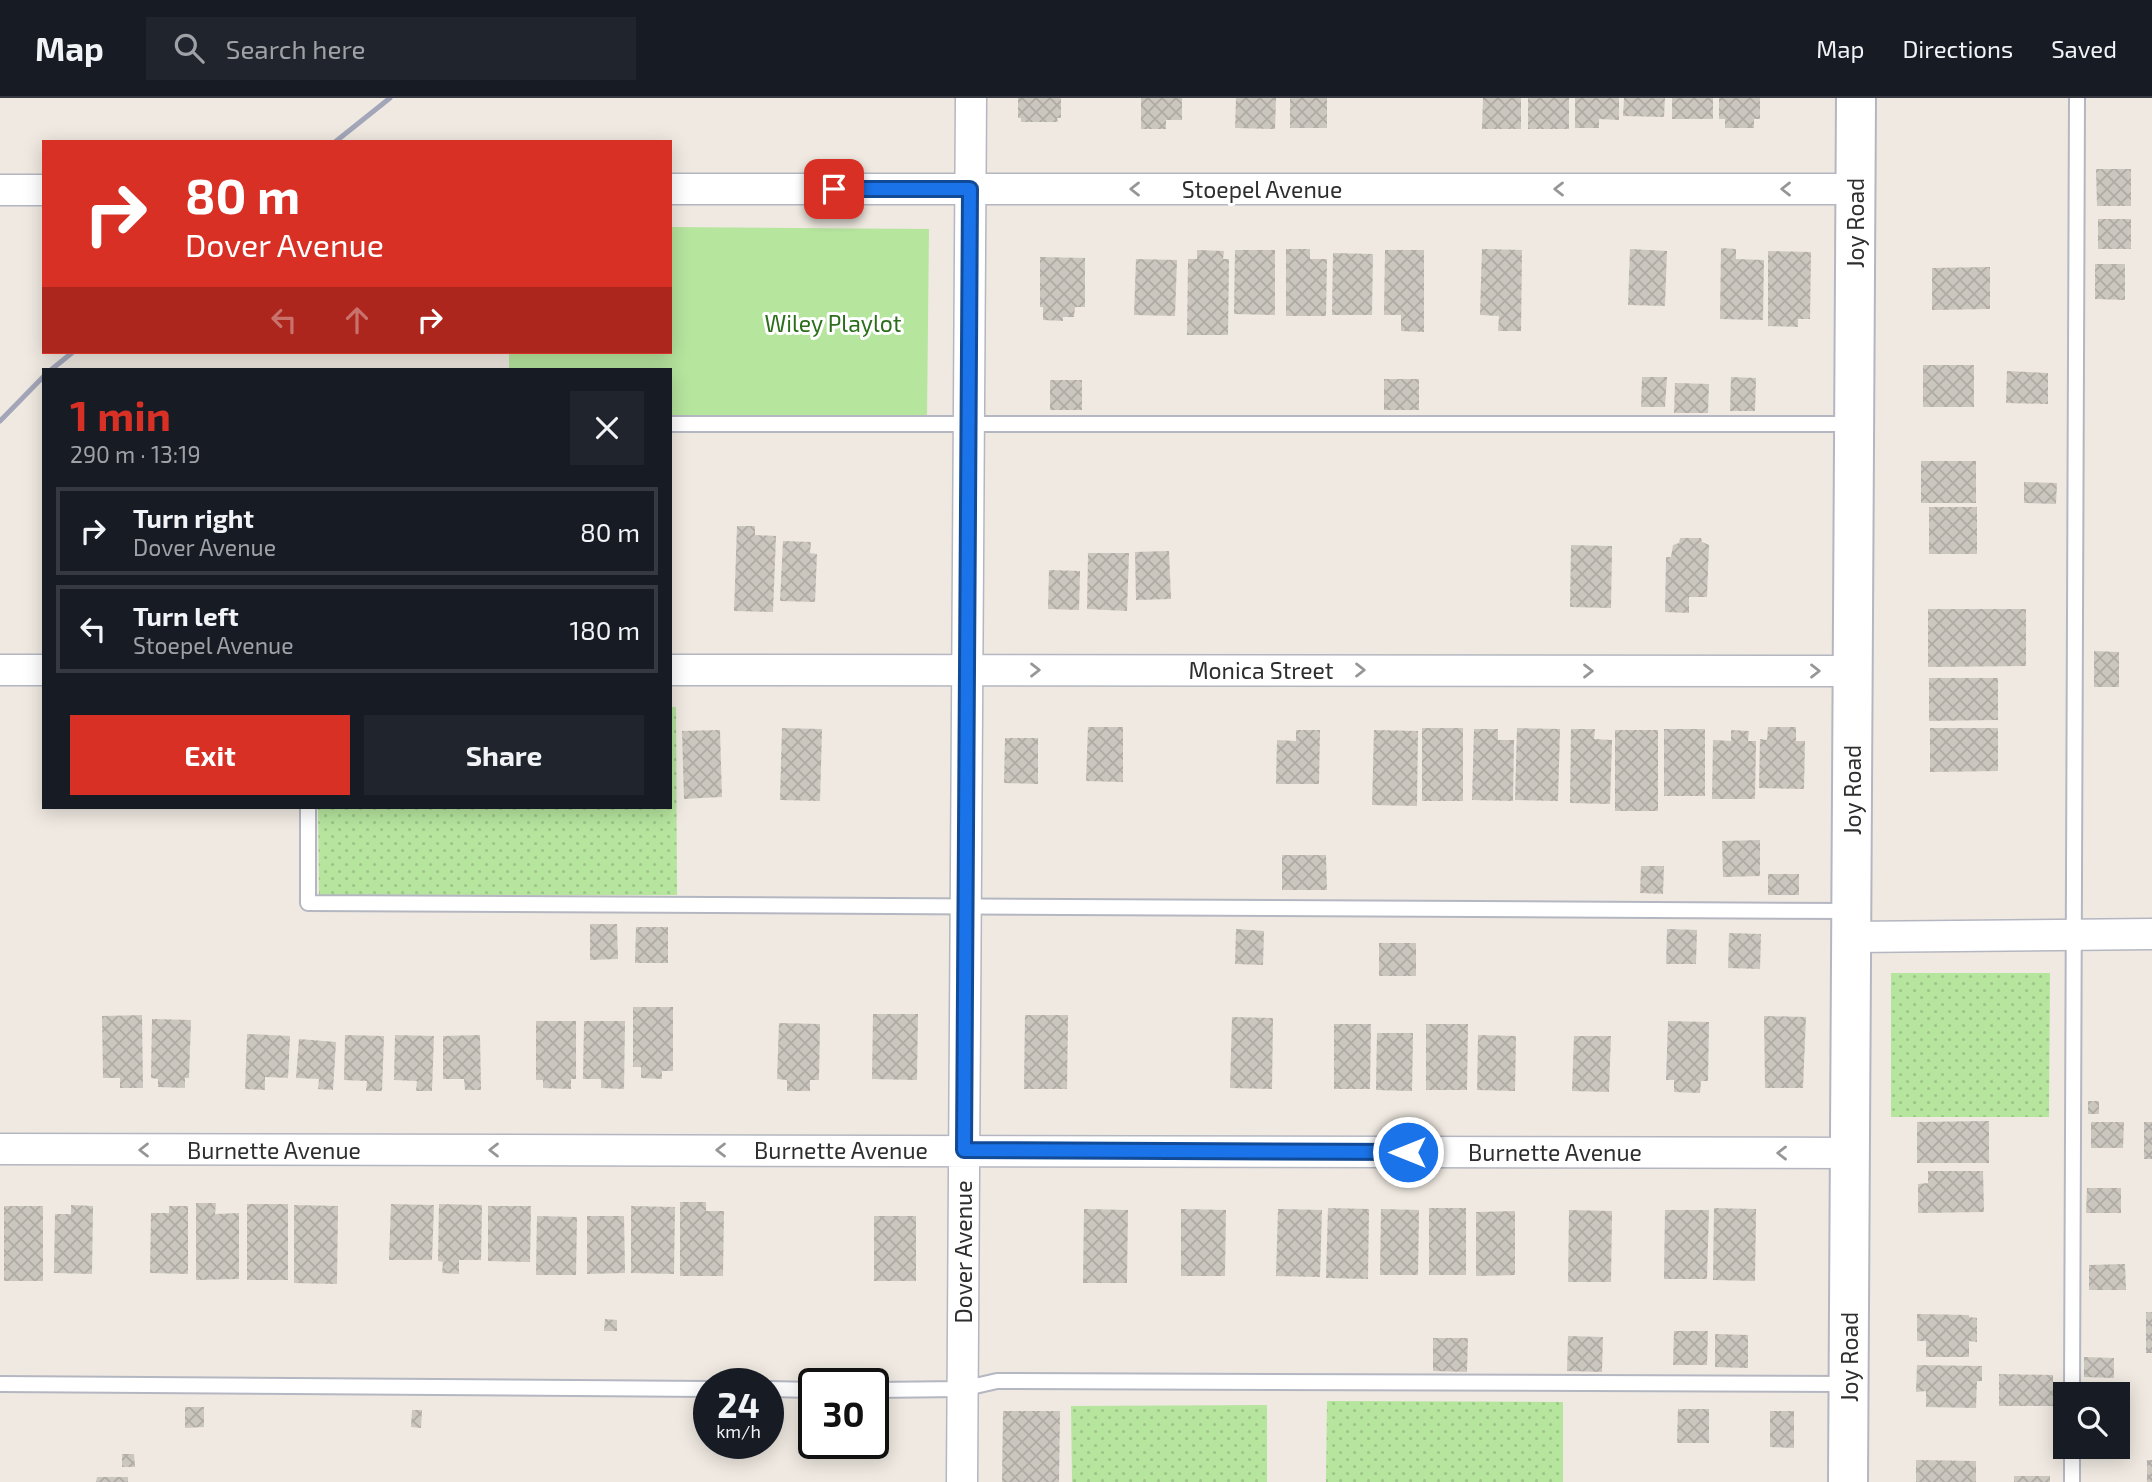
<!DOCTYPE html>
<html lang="en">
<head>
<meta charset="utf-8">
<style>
  body { margin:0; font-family:"Exo 2",sans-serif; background:#20242c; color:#f1f3f6; height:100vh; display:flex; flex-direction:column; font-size:26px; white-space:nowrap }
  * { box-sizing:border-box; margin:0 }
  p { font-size:23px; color:#9ea1a6 }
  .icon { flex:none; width:38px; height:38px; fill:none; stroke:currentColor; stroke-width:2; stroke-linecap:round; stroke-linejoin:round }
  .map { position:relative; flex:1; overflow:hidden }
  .details { position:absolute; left:42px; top:270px; width:630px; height:441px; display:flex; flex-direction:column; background:#171b24; border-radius:0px; box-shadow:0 4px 18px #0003 }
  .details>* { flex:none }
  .hud { position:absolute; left:42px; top:42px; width:630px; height:214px; border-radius:0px; box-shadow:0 4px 18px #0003; background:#d93025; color:#fff; overflow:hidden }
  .buttons { position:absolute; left:2053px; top:1284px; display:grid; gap:14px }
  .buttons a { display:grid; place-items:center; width:77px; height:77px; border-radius:0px; background:#171b24; box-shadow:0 4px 18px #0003; font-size:35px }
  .speed { position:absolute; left:693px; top:1270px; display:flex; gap:14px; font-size:35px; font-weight:700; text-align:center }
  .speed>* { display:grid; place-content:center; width:91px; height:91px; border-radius:50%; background:#171b24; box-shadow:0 4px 18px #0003; line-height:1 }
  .speed small { font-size:18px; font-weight:400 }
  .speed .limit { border:4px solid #111; border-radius:10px; background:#fff; color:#111 }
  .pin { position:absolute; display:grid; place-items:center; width:60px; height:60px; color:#fff; margin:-30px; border-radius:14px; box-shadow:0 4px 10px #0006 }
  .me { position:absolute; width:77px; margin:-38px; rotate:270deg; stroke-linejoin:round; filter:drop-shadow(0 0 5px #0008) }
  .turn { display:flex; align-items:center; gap:24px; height:147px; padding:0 28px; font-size:32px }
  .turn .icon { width:91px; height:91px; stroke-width:2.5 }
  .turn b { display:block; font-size:49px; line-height:60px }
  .lanes { display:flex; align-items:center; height:66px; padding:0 28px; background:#0003; justify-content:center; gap:35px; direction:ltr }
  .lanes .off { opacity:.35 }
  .round { display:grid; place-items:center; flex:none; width:74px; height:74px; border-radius:0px; background:#20242c }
  .head { display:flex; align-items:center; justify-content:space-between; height:119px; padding:0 28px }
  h1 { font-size:42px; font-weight:700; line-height:52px; color:#d93025 }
  .primary-button { display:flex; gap:14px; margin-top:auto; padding:14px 28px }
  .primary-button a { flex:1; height:80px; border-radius:0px; background:#d93025; color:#fff; font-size:28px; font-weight:700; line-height:80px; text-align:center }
  .primary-button a+a { background:#20242c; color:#f1f3f6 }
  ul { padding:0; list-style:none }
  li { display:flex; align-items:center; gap:21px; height:88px; margin:0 14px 10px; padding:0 14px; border:4px solid #363941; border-radius:0px }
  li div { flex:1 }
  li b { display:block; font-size:26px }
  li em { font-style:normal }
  header { display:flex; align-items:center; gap:42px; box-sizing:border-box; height:98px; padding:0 35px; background:#171b24; border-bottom:2px solid #363941 }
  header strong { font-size:33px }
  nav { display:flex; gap:38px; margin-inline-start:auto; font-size:24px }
  .search { width:490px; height:63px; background:#20242c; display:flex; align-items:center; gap:18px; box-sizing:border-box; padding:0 24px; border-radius:0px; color:#9ea1a6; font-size:26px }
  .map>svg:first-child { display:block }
</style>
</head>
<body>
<header>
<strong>Map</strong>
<div class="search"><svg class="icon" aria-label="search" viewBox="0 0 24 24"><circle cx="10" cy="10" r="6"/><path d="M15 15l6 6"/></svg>Search here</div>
<nav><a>Map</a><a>Directions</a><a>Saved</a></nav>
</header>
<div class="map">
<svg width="2152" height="1384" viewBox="0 0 2152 1384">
  <defs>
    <pattern id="grass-dots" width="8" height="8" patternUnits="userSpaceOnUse" patternTransform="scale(1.75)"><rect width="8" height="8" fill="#b6e59e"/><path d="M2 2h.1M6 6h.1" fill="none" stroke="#9dc588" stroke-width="1.8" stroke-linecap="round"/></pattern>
    <pattern id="building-cross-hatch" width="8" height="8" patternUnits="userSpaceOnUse" patternTransform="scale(1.75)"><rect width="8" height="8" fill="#cbc7bf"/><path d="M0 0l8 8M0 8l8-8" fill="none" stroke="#afaba4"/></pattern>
  </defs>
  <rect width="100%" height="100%" fill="#efe9e1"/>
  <path fill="url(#grass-dots)" d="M 670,609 L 676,609 L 677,797 L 319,798 L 318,709 L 670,709 Z
    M 1891,875 L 2050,875 L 2049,1019 L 1891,1019 Z
    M 1327,1303 L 1563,1304 L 1563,1384 L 1326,1384 Z
    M 1267,1307 L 1267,1384 L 1072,1384 L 1071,1308 Z"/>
  <path fill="#b6e59e" d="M 670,129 L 929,131 L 927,319 L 670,317 L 670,271 L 509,271 L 509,254 L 670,254 Z"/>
  <path fill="url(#building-cross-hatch)" d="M 1018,0 L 1061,0 L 1061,20 L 1057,20 L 1058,24 L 1021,24 L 1021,20 L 1018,20 Z
    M 1141,0 L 1182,0 L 1182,22 L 1166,22 L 1166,31 L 1141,31 Z
    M 1236,0 L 1276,0 L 1275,31 L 1235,30 Z
    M 1290,0 L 1327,0 L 1327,30 L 1290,30 Z
    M 1483,0 L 1521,0 L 1521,31 L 1482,31 Z
    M 1528,0 L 1569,0 L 1569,31 L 1528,31 Z
    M 1575,0 L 1619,0 L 1619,22 L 1599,21 L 1599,30 L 1575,30 Z
    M 1624,0 L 1665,0 L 1664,19 L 1623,18 Z
    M 1672,0 L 1713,0 L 1713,21 L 1672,21 Z
    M 1719,0 L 1760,0 L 1760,21 L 1754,21 L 1754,30 L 1725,30 L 1725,21 L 1719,21 Z
    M 2096,71 L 2131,71 L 2131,108 L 2097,108 Z
    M 2098,121 L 2131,121 L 2131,151 L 2098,151 Z
    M 1721,150 L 1736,151 L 1736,161 L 1764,162 L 1763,222 L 1720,221 Z
    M 1286,151 L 1310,151 L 1310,161 L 1327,161 L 1326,218 L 1286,218 Z
    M 1482,151 L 1522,152 L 1521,233 L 1498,233 L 1499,218 L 1480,217 Z
    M 1630,151 L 1667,153 L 1665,208 L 1628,207 Z
    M 1197,152 L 1224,153 L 1223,161 L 1229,161 L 1228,237 L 1187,237 L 1188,161 L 1197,161 Z
    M 1235,152 L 1275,152 L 1275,217 L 1234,216 Z
    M 1385,152 L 1424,152 L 1424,234 L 1401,233 L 1401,217 L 1384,217 Z
    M 1768,153 L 1811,154 L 1810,221 L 1798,221 L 1798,229 L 1768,228 Z
    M 1333,155 L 1373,156 L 1372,217 L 1332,217 Z
    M 1040,159 L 1085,160 L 1085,209 L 1075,209 L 1074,219 L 1063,219 L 1063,223 L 1043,222 L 1043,209 L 1040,209 Z
    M 1136,161 L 1177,162 L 1175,218 L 1134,217 Z
    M 2095,166 L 2125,166 L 2125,202 L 2095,201 Z
    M 1990,169 L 1990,211 L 1932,212 L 1932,170 Z
    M 1923,267 L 1974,267 L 1974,309 L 1923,309 Z
    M 2007,273 L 2048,275 L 2048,306 L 2006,305 Z
    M 1642,279 L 1667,279 L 1665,309 L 1641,309 Z
    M 1731,279 L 1756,280 L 1755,313 L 1730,313 Z
    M 1384,281 L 1419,281 L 1419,312 L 1384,312 Z
    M 1050,282 L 1082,282 L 1082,312 L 1050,312 Z
    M 1675,285 L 1709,286 L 1708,315 L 1674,315 Z
    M 1921,363 L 1976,363 L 1976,405 L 1921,405 Z
    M 2024,384 L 2057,385 L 2056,406 L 2024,405 Z
    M 1929,409 L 1977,409 L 1977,456 L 1929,456 Z
    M 737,428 L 755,428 L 755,437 L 776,438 L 773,514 L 734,513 Z
    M 1680,440 L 1701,440 L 1702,444 L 1709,447 L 1707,499 L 1689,499 L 1689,515 L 1665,514 L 1666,459 L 1671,459 L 1673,447 L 1679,445 Z
    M 783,443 L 811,444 L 810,455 L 817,456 L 815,504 L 780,503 Z
    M 1571,447 L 1612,448 L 1611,510 L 1570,509 Z
    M 1169,453 L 1171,501 L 1136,502 L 1135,454 Z
    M 1088,455 L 1129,455 L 1127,513 L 1087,511 Z
    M 1049,472 L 1080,473 L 1079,512 L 1048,511 Z
    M 1928,511 L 2026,511 L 2026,568 L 1928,569 Z
    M 2094,553 L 2119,554 L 2119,589 L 2094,589 Z
    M 1929,580 L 1998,580 L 1998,622 L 1929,623 Z
    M 1088,629 L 1123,629 L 1123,684 L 1086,683 Z
    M 1768,629 L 1796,629 L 1796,643 L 1805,643 L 1804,691 L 1759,690 L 1760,641 L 1767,642 Z
    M 782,630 L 822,631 L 820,703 L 780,702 Z
    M 1422,630 L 1463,630 L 1463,703 L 1422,703 Z
    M 1517,630 L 1560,631 L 1558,703 L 1515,702 Z
    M 1930,630 L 1998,630 L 1998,673 L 1930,674 Z
    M 1474,631 L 1498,631 L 1498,642 L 1514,642 L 1513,703 L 1472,702 Z
    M 1571,631 L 1595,631 L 1594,641 L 1612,642 L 1610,706 L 1570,705 Z
    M 1664,631 L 1705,631 L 1705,698 L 1664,698 Z
    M 720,632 L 722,699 L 684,701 L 682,633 Z
    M 1296,632 L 1320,632 L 1319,686 L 1276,686 L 1277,642 L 1296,643 Z
    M 1374,632 L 1418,633 L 1417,708 L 1372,707 Z
    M 1615,632 L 1658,632 L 1658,713 L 1615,713 Z
    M 1731,632 L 1749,633 L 1748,643 L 1756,643 L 1755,701 L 1712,701 L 1713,642 L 1731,643 Z
    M 1005,640 L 1038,640 L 1038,686 L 1004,685 Z
    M 1760,742 L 1760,778 L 1723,779 L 1722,743 Z
    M 1282,757 L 1326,757 L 1327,792 L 1282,792 Z
    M 1641,768 L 1664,768 L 1663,796 L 1640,795 Z
    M 1768,776 L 1799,776 L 1799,797 L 1768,797 Z
    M 590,826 L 617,826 L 618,861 L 590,862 Z
    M 636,829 L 668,829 L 668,865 L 635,865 Z
    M 1236,831 L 1264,833 L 1263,867 L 1235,866 Z
    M 1667,831 L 1697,832 L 1696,866 L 1666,866 Z
    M 1729,835 L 1761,836 L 1760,871 L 1728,870 Z
    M 1379,845 L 1416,845 L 1416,878 L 1379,878 Z
    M 633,909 L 673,909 L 673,973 L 662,973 L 662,981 L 641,980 L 641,969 L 633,969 Z
    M 873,916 L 918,916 L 917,982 L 872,981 Z
    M 142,917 L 143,990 L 120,990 L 120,980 L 103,980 L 102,918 Z
    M 1025,917 L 1068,917 L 1067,991 L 1024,991 Z
    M 1764,918 L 1806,919 L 1803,990 L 1765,990 Z
    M 1232,919 L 1273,920 L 1272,991 L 1230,990 Z
    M 152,921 L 191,922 L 189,980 L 185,980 L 185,990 L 158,989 L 158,981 L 151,980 Z
    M 536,923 L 576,923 L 576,981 L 571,981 L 571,991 L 543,990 L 543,982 L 536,982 Z
    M 584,923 L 625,923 L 624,991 L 601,990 L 601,981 L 583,981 Z
    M 1668,923 L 1709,924 L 1708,983 L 1701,983 L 1700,995 L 1674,994 L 1674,982 L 1666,982 Z
    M 779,925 L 820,926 L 819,982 L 810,982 L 810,993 L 787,993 L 787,982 L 777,981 Z
    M 1334,926 L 1371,926 L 1370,991 L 1334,991 Z
    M 1426,926 L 1468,926 L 1467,992 L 1426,992 Z
    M 1377,935 L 1413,935 L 1412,993 L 1376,992 Z
    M 247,936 L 290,938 L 288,980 L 265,979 L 265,992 L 245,991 Z
    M 345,937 L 384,938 L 382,993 L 366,993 L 367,983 L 344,982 Z
    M 395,937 L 434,938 L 432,993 L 416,993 L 417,983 L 394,982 Z
    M 480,937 L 481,992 L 465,992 L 464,981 L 443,981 L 443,938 Z
    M 1478,937 L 1516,938 L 1515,993 L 1477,992 Z
    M 1574,938 L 1611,938 L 1609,994 L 1572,993 Z
    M 299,941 L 336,944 L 333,992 L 318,991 L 319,981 L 296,980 Z
    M 2088,1003 L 2099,1003 L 2099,1016 L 2088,1016 Z
    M 1989,1023 L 1989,1065 L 1917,1065 L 1917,1024 Z
    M 2091,1024 L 2124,1024 L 2123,1050 L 2091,1050 Z
    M 2144,1024 L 2152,1024 L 2152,1061 L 2144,1061 Z
    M 1928,1073 L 1983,1073 L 1984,1114 L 1918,1115 L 1918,1086 L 1928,1085 Z
    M 2087,1090 L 2121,1090 L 2121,1115 L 2086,1115 Z
    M 680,1104 L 706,1104 L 706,1113 L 724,1113 L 723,1178 L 680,1178 Z
    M 196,1105 L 216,1105 L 215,1116 L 239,1115 L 239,1181 L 196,1182 Z
    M 247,1106 L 288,1106 L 288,1182 L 247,1182 Z
    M 391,1106 L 434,1107 L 432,1162 L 389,1162 Z
    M 439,1106 L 482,1107 L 481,1162 L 459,1162 L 459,1176 L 442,1175 L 443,1164 L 438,1163 Z
    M 71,1107 L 93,1108 L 92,1176 L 54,1175 L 55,1116 L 71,1116 Z
    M 294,1107 L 338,1108 L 337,1186 L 294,1185 Z
    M 4,1108 L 43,1108 L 43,1183 L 4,1183 Z
    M 169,1108 L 188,1108 L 188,1176 L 150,1175 L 151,1115 L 169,1115 Z
    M 488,1108 L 531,1108 L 530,1164 L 488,1163 Z
    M 631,1108 L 675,1109 L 674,1176 L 631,1175 Z
    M 1328,1110 L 1369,1111 L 1368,1181 L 1326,1180 Z
    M 1429,1110 L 1466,1110 L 1466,1177 L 1429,1177 Z
    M 1714,1110 L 1756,1111 L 1755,1183 L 1713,1182 Z
    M 1084,1111 L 1128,1112 L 1127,1185 L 1083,1185 Z
    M 1181,1111 L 1226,1112 L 1225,1178 L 1181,1178 Z
    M 1278,1111 L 1322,1112 L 1320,1179 L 1276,1178 Z
    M 1381,1111 L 1419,1112 L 1418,1177 L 1380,1177 Z
    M 1569,1112 L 1612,1113 L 1611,1184 L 1568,1184 Z
    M 1665,1112 L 1709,1112 L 1707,1181 L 1664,1181 Z
    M 1515,1113 L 1515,1177 L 1476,1178 L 1476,1114 Z
    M 537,1118 L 577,1119 L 576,1177 L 536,1177 Z
    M 587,1118 L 624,1118 L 625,1175 L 587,1176 Z
    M 874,1118 L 916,1118 L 916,1183 L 874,1183 Z
    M 2125,1166 L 2126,1192 L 2089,1192 L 2089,1167 Z
    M 2146,1214 L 2152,1214 L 2152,1255 L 2146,1255 Z
    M 1917,1216 L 1969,1217 L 1969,1219 L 1977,1220 L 1977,1244 L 1969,1243 L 1969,1259 L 1926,1259 L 1926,1243 L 1917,1243 Z
    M 605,1221 L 617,1222 L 617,1233 L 604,1233 Z
    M 1674,1233 L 1708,1233 L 1707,1267 L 1673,1267 Z
    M 1715,1236 L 1748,1237 L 1748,1270 L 1715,1269 Z
    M 1568,1238 L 1603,1239 L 1602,1274 L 1567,1273 Z
    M 1433,1240 L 1468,1240 L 1467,1274 L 1433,1273 Z
    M 2084,1259 L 2114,1260 L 2114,1280 L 2084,1279 Z
    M 1917,1267 L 1982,1268 L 1982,1283 L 1977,1283 L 1976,1310 L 1926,1309 L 1926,1293 L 1916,1294 Z
    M 1999,1276 L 2053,1277 L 2053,1308 L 1999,1308 Z
    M 185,1309 L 204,1309 L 204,1329 L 185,1330 Z
    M 1678,1311 L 1709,1311 L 1709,1345 L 1677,1345 Z
    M 412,1312 L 422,1312 L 421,1330 L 411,1329 Z
    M 1003,1313 L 1060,1313 L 1059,1384 L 1002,1384 Z
    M 1770,1313 L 1794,1313 L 1794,1350 L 1770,1349 Z
    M 122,1356 L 134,1356 L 135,1369 L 122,1369 Z
    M 1916,1362 L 1976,1363 L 1976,1384 L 1916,1384 Z
    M 2147,1362 L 2152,1362 L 2152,1384 L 2147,1384 Z
    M 2014,1378 L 2050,1378 L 2050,1384 L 2014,1384 Z
    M 97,1379 L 128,1379 L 128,1384 L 96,1384 Z"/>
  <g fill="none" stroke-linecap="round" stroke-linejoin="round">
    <g stroke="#b4b7c1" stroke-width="18">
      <path id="lane" d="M 670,326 L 1852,326
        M 308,709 L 308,805 L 1850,813
        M 0,1286 L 709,1291
        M 768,1291 L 814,1292
        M 873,1292 L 962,1291 L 997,1283 L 1847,1286
        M 2072,1297 L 2077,0
        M 2072,1384 L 2072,1349"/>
    </g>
    <g stroke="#b4b7c1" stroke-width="33">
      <path id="street" d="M 670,91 L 1855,91
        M 0,92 L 44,92
        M 0,572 L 44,572
        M 670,572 L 1852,573
        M 1851,839 L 2152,836
        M 0,1051 L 1850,1055
        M 962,1384 L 971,0"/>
    </g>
    <g stroke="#b4b7c1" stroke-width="42">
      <path id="secondary" d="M 1848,1384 L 1856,0"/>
    </g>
    <use href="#lane" stroke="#fff" stroke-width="14"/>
    <use href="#street" stroke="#fff" stroke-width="30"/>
    <use href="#secondary" stroke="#fff" stroke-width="38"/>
    <path stroke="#a3a6b8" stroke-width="5" d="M 335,44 L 390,0
      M 52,271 L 73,254
      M 0,323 L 44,278"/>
  </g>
  <defs><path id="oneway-chevron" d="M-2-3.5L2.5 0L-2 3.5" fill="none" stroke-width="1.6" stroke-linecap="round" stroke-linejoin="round" transform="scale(1.75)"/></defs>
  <g stroke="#969696">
    <use href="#oneway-chevron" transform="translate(1135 91) rotate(-180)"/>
    <use href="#oneway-chevron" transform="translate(1559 91) rotate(-180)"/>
    <use href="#oneway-chevron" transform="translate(1786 91) rotate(-180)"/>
    <use href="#oneway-chevron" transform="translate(1035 572)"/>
    <use href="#oneway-chevron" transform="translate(1360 572)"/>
    <use href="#oneway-chevron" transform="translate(1588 573)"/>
    <use href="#oneway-chevron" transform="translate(1815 573)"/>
    <use href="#oneway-chevron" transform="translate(144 1052) rotate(-180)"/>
    <use href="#oneway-chevron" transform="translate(494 1052) rotate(-180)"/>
    <use href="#oneway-chevron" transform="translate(721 1052) rotate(-180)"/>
    <use href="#oneway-chevron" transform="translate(1782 1055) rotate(-180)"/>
  </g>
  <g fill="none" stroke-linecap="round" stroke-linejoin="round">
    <g stroke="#114b97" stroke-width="18">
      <path id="route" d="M 834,91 L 970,91 L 964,1052 L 1408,1054"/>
    </g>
    <use href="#route" stroke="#1a73e8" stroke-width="12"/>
  </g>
  <g text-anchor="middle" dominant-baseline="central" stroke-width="6" stroke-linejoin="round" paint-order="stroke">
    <g font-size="23" fill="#2e2e2e" stroke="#fff">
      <text x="1262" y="91">Stoepel Avenue</text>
      <text transform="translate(1855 125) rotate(-90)">Joy Road</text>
      <text x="1261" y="572">Monica Street</text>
      <text transform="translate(1852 692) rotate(-90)">Joy Road</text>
      <text x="274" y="1052">Burnette Avenue</text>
      <text x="841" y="1052">Burnette Avenue</text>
      <text x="1555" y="1054">Burnette Avenue</text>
      <text transform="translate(963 1154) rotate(-90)">Dover Avenue</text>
      <text transform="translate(1849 1259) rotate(-90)">Joy Road</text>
    </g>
    <g font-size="23" fill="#2c6e1b" stroke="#fff">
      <text x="833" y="225">Wiley Playlot</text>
    </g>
  </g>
</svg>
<div class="buttons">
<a><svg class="icon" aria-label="search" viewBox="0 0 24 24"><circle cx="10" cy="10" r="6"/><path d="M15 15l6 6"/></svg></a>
</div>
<div class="speed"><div>24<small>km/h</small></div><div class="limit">30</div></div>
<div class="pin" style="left:834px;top:91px;background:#d93025"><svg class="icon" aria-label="arrive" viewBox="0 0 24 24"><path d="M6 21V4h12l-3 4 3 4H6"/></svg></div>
<svg class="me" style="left:1408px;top:1054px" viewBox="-20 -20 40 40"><circle r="17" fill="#1a73e8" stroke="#fff" stroke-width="3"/><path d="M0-11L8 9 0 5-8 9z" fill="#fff"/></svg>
<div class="hud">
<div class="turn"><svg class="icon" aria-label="right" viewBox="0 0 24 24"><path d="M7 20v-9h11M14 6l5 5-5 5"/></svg><div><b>80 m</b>Dover Avenue</div></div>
<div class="lanes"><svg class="icon off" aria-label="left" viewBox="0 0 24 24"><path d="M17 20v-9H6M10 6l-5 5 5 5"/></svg><svg class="icon off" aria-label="ahead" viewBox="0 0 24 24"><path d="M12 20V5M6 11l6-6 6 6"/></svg><svg class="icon" aria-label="right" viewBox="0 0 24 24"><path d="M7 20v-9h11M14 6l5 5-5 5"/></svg></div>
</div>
<section class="details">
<div class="head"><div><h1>1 min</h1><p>290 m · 13:19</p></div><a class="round"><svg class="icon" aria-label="close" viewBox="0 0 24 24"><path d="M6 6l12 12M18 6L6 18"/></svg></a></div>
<ul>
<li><svg class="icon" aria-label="right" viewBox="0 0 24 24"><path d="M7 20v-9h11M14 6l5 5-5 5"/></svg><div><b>Turn right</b><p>Dover Avenue</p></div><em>80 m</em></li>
<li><svg class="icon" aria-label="left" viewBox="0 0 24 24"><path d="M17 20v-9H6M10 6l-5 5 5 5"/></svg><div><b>Turn left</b><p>Stoepel Avenue</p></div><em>180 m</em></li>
</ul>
<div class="primary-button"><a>Exit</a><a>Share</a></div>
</section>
</div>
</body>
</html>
